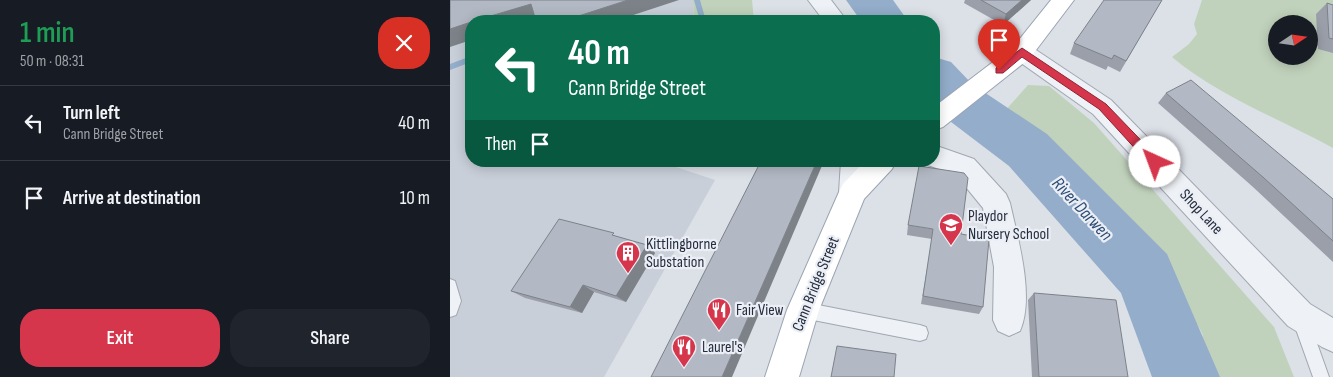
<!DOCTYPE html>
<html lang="en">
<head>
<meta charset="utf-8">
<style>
  body { margin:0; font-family:"Sofia Sans Condensed",sans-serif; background:#20242c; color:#f1f3f6; height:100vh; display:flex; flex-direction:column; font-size:19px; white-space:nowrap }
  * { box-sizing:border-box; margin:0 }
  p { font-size:16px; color:#9ea1a6 }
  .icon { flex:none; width:28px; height:28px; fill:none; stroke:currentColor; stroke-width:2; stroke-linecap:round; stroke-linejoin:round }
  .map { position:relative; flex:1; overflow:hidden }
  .drawer { display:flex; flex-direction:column; background:#171b24; width:450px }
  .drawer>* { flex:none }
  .hud { position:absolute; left:15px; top:15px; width:475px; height:152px; border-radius:20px; box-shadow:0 2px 12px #0003; background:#0b6e4f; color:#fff; overflow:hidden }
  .needle { width:32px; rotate:77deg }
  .buttons { position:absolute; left:818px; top:15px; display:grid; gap:10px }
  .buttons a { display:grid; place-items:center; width:50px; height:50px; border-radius:50%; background:#171b24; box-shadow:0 2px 12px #0003; font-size:25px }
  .pin { position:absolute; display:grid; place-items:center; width:42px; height:42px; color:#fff; margin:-51px -21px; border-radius:50% 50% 50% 0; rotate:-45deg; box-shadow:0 0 5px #0007 }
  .pin .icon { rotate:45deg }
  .me { position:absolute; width:55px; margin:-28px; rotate:317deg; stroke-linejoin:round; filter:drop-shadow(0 0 4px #0008) }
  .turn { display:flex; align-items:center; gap:18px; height:105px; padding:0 20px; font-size:22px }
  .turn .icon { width:65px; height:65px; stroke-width:2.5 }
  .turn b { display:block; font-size:35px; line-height:42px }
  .then { display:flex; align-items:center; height:48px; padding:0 20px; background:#0003; gap:10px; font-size:19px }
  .round { display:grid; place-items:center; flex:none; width:52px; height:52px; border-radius:20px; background:#20242c }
  .overview { display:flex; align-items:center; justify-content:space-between; height:85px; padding:0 20px }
  h1 { font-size:30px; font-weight:600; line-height:38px; color:#1e9e55 }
  .cta { display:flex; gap:10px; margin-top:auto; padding:10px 20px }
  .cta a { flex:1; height:58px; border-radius:20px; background:#d6364c; color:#fff; font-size:20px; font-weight:600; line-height:58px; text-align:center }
  .cta a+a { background:#20242c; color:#f1f3f6 }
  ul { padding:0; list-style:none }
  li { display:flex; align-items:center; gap:15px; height:75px; padding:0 20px; border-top:1px solid #363941 }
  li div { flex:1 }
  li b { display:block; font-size:19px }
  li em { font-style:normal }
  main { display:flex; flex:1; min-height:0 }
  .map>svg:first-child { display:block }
</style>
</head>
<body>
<main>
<section class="drawer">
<div class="overview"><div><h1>1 min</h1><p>50 m · 08:31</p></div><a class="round" style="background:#d93025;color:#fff"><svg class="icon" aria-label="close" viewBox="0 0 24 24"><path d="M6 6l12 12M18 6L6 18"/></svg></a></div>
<ul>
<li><svg class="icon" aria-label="left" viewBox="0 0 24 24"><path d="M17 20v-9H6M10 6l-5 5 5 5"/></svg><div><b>Turn left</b><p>Cann Bridge Street</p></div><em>40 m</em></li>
<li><svg class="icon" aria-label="arrive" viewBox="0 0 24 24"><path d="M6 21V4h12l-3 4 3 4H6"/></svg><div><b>Arrive at destination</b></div><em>10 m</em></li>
</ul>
<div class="cta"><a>Exit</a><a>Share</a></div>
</section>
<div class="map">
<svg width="883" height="377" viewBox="0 0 883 377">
  <rect width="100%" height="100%" fill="#dce0e7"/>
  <path fill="#c9cfd9" d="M 0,0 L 243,0 L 244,21 L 21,21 L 21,161 L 208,161 L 265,180 L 154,377 L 0,377 Z"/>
  <path fill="#c1d2bc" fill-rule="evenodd" d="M 243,0 L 302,0 L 304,21 L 244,21 Z
    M 752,0 L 883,0 L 883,148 C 830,119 768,96 722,57 L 739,44 L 747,34 L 744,24 ZM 826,24 L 859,24 L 859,56 L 826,56 Z
    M 578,85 L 599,86 L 644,123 L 824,327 L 844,377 L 763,377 L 752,333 L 704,248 L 601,144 L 554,112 Z"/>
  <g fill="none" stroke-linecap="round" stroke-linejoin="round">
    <path fill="#93adca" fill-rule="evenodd" d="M 244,0 L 250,0 L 256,21 L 250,21 Z
      M 21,56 L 21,62 L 0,70 L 0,64 Z"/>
    <path fill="#93adca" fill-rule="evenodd" d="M 396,0 L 443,0 L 458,21 L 411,21 Z
      M 484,57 L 501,62 L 522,84 L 597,134 L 717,254 L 770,377 L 702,377 L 671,293 L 559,166 L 484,109 Z"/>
    <g stroke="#a1a7b1" stroke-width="2">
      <path id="lane" d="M 0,279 L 5,281 L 11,301 L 6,315 L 0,317 Z
        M 353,302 L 470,325 L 476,327 L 478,333 L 476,339 L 470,341 L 353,318 L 347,316 L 345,310 L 347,304 Z
        M 851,313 L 857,315 L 879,377 L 863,377 L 843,321 L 845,315 Z"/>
    </g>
    <g stroke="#a1a7b1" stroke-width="2">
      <path id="street" d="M 358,0 L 381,0 L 397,21 L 374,21 Z
        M 572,44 L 580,46 L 661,100 L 860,304 L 883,318 L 883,352 L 872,347 L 838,326 L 643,114 L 564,58 L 561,52 L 564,46 Z
        M 484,145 L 524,159 L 556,194 L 560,203 C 568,239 585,297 570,331 L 559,336 L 548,331 L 543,320 L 544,267 L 533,208 L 506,175 L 475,164 L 473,161 L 484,161 Z
        M 391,161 L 417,161 L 417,192 L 413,200 L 403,204 L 393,200 L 389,192 Z"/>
    </g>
    <g stroke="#9aa4b3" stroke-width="2">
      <path id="primary" d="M 601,0 L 624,0 L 580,58 L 493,127 L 484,130 L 484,107 L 564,46 Z
        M 415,161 L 446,161 L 442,169 L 414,199 L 369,310 L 349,377 L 315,377 L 337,310 L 389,192 L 393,184 Z"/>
    </g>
    <use href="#lane" fill="#eef1f5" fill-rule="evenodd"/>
    <use href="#street" fill="#eef1f5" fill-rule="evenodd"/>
    <use href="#primary" fill="#fff" fill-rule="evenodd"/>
  </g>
  <path fill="#9a9fa9" d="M 515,0 L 581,0 L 553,25 L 514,3 Z
    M 712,0 L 670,72 L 658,66 L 656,70 L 620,54 L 624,43 Z
    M 877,3 L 883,5 L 883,53 L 868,49 L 866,14 Z
    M 716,93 L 883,199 L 883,262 L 803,187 L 708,103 Z
    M 458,225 L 511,234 L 533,307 L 529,314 L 471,304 L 482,239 L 457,235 Z
    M 168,237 L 197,245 L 205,253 L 176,302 L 144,292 L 132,313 L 75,298 L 61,291 Z
    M 584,293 L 678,377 L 582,377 L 578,300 Z"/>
  <path fill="#7d8289" d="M 178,0 L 229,0 L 165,21 L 113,21 Z
    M 572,0 L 581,0 L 553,25 L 556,14 Z
    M 81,4 L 92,18 L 81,21 L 24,21 Z
    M 21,22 L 21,40 L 0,47 L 0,29 Z
    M 367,161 L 374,161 L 282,377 L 272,377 Z
    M 197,245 L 205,253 L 176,302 L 166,296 Z
    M 133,285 L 144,292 L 132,313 L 120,307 Z"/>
  <path fill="#b3b9c4" stroke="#7d8289" d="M 0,0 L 178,0 L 113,21 L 86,21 L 81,4 L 24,21 L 21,21 L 21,22 L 0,29 Z
    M 531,0 L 572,0 L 556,14 Z
    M 654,0 L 712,0 L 676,61 L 664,55 L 662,59 L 624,43 Z
    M 877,3 L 883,5 L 883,39 L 879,38 Z
    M 741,80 L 883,199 L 883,241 L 814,178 L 716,93 Z
    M 311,161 L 367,161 L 272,377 L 201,377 Z
    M 469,166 L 514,173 L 518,178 L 511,234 L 539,239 L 533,307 L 473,296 L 483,229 L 458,225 Z
    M 109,219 L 164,233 L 162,235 L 197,245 L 166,296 L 133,285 L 120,307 L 61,291 Z
    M 584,293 L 666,300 L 678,377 L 589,377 Z
    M 387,346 L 446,354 L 444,377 L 381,377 Z"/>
  <path fill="#d6364c" stroke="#8b2331" d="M 572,48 L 656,104 L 709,159 L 710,162 L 709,166 L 701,166 L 649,109 L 572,57 L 553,73 L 546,73 L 546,68 Z"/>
  <defs>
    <g id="school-pin" transform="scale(1.25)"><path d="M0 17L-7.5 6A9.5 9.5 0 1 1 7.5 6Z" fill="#d6364c" stroke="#ebeff5"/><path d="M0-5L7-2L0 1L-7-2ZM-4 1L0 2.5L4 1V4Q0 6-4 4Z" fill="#fff"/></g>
    <g id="building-pin" transform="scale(1.25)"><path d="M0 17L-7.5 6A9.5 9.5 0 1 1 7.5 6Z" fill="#d6364c" stroke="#ebeff5"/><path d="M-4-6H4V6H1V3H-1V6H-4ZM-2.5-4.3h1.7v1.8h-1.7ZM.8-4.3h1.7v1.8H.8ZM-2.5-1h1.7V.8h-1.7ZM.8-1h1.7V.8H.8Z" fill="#fff"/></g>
    <g id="restaurant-pin" transform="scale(1.25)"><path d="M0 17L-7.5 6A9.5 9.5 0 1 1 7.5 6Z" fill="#d6364c" stroke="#ebeff5"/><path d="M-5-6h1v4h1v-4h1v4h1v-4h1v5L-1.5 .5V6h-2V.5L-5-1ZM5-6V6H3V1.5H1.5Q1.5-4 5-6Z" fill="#fff"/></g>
  </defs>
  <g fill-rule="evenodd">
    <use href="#school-pin" x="501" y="225"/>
    <use href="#building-pin" x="178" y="253"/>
    <use href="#restaurant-pin" x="269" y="310"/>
    <use href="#restaurant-pin" x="234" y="347"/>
  </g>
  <g text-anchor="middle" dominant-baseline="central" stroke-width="4.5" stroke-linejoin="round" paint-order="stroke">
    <g font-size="16" fill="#252d3e" stroke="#ebeff5">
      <text transform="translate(751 212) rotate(47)">Shop Lane</text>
      <text transform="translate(366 284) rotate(-68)">Cann Bridge Street</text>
    </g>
    <g font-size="16" fill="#252d3e" stroke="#ebeff5" text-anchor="start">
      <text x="518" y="216">Playdor<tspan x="518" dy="18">Nursery School</tspan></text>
      <text x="196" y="244">Kittlingborne<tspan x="196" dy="18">Substation</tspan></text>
      <text x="286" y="310">Fair View</text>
      <text x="252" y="347">Laurel's</text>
    </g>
    <g font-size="18" font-style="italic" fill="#2c4b74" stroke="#ebeff5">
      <text transform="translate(632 209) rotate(47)">River Darwen</text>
    </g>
  </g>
</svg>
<div class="buttons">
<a><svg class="needle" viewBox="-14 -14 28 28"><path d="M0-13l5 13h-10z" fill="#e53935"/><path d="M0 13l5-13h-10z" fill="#9ea1a6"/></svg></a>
</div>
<div class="pin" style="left:549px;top:70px;background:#d93025"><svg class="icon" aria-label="arrive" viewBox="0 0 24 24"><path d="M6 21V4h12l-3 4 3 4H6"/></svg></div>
<svg class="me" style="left:705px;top:162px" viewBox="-20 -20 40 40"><circle r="19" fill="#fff"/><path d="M0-13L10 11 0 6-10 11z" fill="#d6364c"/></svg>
<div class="hud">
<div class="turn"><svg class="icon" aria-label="left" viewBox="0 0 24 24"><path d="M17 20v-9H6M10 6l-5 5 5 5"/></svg><div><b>40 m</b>Cann Bridge Street</div></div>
<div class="then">Then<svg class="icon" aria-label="arrive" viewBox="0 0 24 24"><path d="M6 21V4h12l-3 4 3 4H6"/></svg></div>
</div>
</div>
</main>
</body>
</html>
